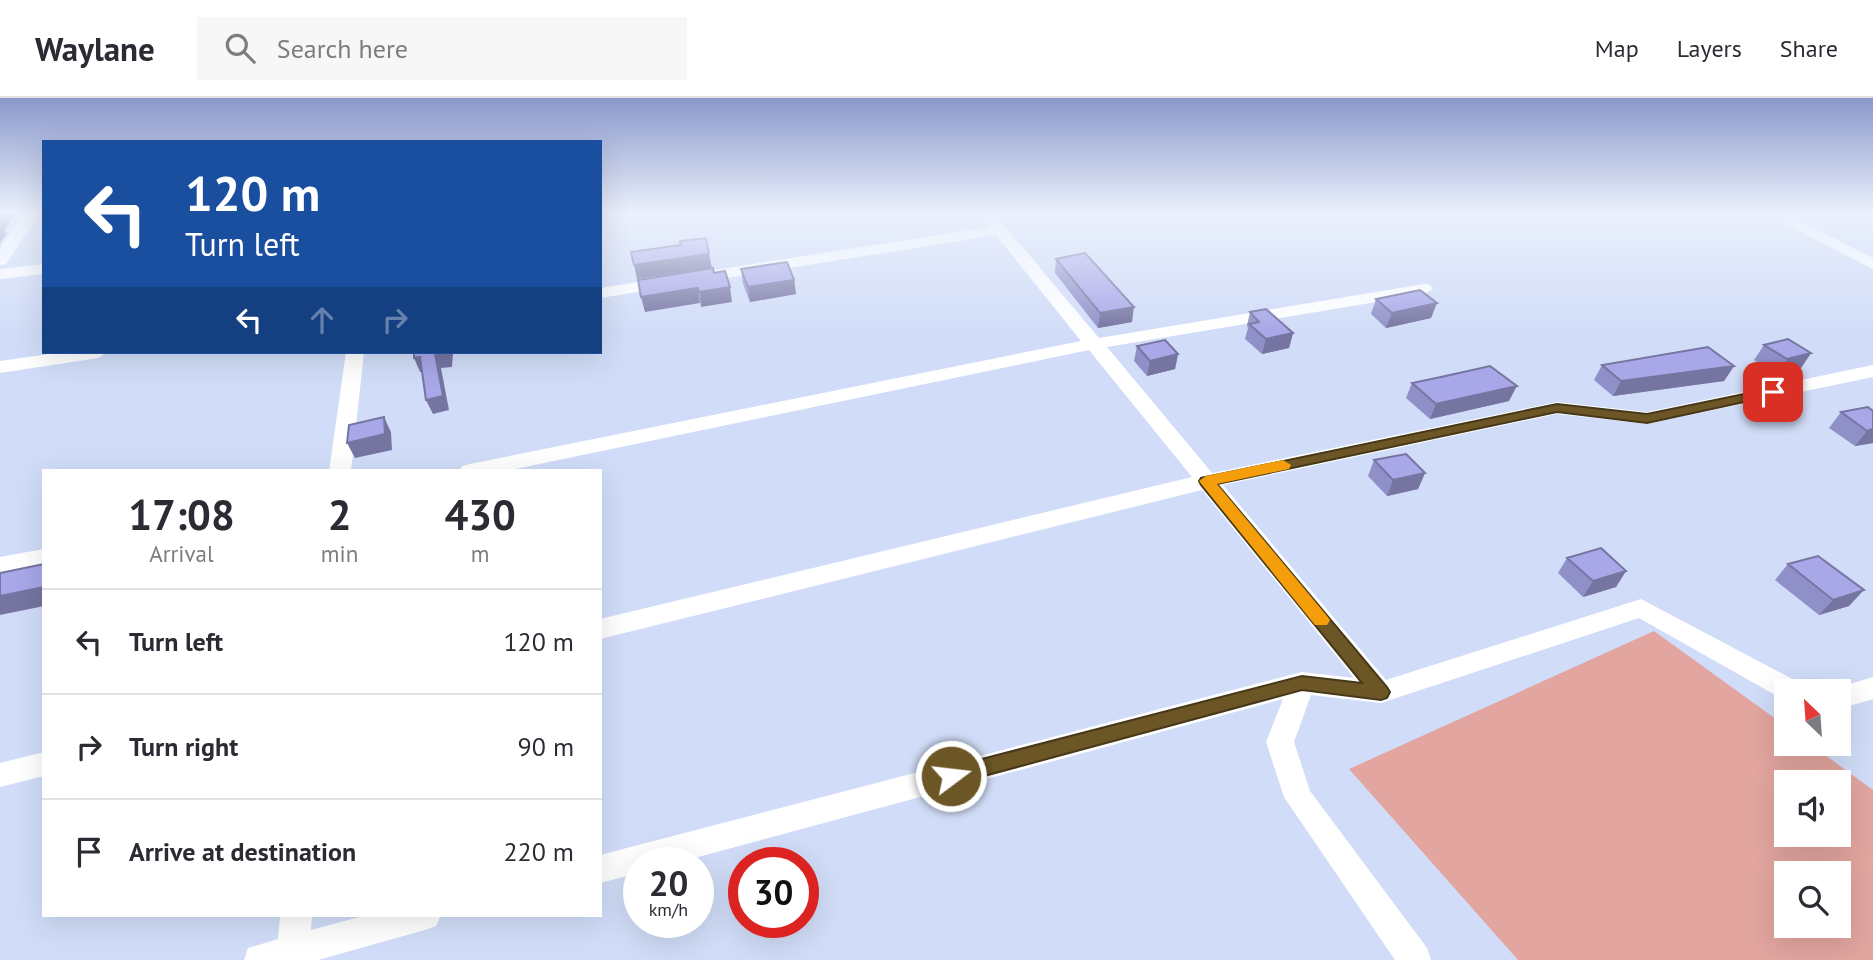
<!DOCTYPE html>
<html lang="en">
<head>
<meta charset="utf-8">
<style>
  body { margin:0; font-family:"PT Sans",sans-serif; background:#f7f7f7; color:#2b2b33; height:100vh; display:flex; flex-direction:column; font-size:26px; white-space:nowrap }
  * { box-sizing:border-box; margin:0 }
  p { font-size:23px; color:#7c7c81 }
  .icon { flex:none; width:38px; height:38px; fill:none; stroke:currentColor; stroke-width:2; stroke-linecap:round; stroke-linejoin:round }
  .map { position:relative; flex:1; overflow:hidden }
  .drawer { position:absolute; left:42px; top:371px; width:560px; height:448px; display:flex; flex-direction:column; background:#fff; border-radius:0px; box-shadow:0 7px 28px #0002 }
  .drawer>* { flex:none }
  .hud { position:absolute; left:42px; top:42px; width:560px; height:214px; border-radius:0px; box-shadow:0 7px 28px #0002; background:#1a4fa0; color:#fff; overflow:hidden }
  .needle { width:46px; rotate:335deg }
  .fabs { position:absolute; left:1774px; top:581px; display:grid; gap:14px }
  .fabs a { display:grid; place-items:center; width:77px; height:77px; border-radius:0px; background:#fff; box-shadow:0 7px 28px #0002; font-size:35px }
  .speed { position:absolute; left:623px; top:749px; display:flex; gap:14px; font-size:35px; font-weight:700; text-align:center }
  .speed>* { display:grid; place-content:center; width:91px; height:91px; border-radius:50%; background:#fff; box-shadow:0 7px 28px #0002; line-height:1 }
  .speed small { font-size:18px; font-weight:400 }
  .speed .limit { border:10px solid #d22; background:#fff; color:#111 }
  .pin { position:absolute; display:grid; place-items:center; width:60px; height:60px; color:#fff; margin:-30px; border-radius:14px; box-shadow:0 4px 10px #0006 }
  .me { position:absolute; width:77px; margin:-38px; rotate:75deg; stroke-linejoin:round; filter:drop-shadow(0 0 5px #0008) }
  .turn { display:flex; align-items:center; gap:24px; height:147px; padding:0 28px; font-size:32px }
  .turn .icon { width:91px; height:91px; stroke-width:2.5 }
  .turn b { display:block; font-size:49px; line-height:60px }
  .lanes { display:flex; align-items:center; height:66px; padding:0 28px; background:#0003; justify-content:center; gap:35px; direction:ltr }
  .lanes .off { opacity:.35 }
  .eta { display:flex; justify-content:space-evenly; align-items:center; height:119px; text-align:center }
  .eta b { font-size:42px; font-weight:600; line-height:49px }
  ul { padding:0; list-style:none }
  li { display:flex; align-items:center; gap:21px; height:105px; padding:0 28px; border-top:2px solid #e1e1e2 }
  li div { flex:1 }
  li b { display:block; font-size:26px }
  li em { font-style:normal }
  header { display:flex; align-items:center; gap:42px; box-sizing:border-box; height:98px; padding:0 35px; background:#fff; border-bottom:2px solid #e1e1e2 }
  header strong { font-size:33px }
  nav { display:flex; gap:38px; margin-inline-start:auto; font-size:24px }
  .search { width:490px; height:63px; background:#f7f7f7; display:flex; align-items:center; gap:18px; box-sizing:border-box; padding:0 24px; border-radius:0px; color:#7c7c81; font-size:26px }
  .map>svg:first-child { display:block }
</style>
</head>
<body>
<header>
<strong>Waylane</strong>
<div class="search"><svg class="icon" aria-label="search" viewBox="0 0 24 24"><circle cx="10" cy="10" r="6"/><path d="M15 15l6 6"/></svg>Search here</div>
<nav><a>Map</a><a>Layers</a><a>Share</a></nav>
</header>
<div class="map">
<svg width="1873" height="862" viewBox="0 0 1873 862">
  <rect width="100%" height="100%" fill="#d1ddf8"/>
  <path fill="#e2a59f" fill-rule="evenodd" d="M 1654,533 L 1787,629 L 1787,646 L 1810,646 L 1873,692 L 1873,862 L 1518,862 L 1349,671 ZM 1787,684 L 1839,684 L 1839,737 L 1787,737 ZM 1787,775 L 1839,775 L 1839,828 L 1787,828 Z"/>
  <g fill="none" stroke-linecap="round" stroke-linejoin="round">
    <path fill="#fff" fill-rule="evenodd" d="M 24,114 L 40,114 L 6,166 L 0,167 L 0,150 Z
      M 977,114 L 993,114 L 1099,240 L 1424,186 L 1430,187 L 1433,191 L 1424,196 L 1107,249 L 1212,375 L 1557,304 L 1647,314 L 1873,267 L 1873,279 L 1647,326 L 1557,316 L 1223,387 L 1386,582 L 1641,501 L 1800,585 L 1804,593 L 1787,593 L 1787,602 L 1782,601 L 1639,520 L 1381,605 L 1311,597 L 1294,644 L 1310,693 L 1427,850 L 1431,862 L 1395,862 L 1284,699 L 1266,644 L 1283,601 L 676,765 L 639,765 L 639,775 L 600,785 L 600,757 L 1302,574 L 1354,580 L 1202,392 L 600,541 L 600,521 L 1192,379 L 1089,252 L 505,373 L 459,373 L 462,368 L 470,366 L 1081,243 L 996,137 L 600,200 L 600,190 L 989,129 Z
      M 1762,114 L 1782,114 L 1873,160 L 1873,171 Z
      M 44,166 L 44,176 L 0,181 L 0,171 Z
      M 63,254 L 107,254 L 98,260 L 0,275 L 0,263 Z
      M 346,254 L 364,254 L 351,373 L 329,373 Z
      M 44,451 L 44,467 L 0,475 L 0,459 Z
      M 1873,579 L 1873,601 L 1839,611 L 1839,593 L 1830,592 Z
      M 44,654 L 44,678 L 0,689 L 0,665 Z
      M 280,817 L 312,817 L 311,832 L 367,817 L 441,817 L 436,828 L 425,832 L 318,862 L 244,862 L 248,850 L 278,841 Z"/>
  </g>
  <path fill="#9090c8" d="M 1056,161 L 1132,224 L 1098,230 L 1055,175 Z
    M 741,171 L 794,182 L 796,196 L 750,204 L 743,186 Z
    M 1376,201 L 1431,220 L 1386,230 L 1371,216 Z
    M 1250,214 L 1293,235 L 1289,250 L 1262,256 L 1245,241 L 1248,230 L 1247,228 Z
    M 1764,247 L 1811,255 L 1801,270 L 1777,276 L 1754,262 Z
    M 1137,248 L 1178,256 L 1175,271 L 1147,278 L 1134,263 Z
    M 1602,267 L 1734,268 L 1724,283 L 1613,298 L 1594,282 Z
    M 1412,285 L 1509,303 L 1430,321 L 1406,300 Z
    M 1868,309 L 1873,345 L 1855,348 L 1829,330 L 1841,314 Z
    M 1374,362 L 1425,375 L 1418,391 L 1387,398 L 1368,378 Z
    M 1567,460 L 1626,473 L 1616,489 L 1583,499 L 1558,475 Z
    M 1788,466 L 1849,508 L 1819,517 L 1775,482 Z"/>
  <path fill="#7675a2" d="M 0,114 L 17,114 L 4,132 L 7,135 L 0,145 Z
    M 709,156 L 712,170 L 637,181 L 634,167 Z
    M 794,182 L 796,196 L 750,204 L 748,189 Z
    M 730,189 L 732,204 L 701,209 L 699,194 Z
    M 698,190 L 700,205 L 645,214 L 641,199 Z
    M 1437,205 L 1431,220 L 1386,230 L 1392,215 Z
    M 1134,209 L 1132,224 L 1098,230 L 1100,215 Z
    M 1293,235 L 1289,250 L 1262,256 L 1266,241 Z
    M 447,254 L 453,254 L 452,269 L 441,270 L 449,312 L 433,316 L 426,302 L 435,256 Z
    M 1811,255 L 1801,270 L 1777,276 L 1787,261 Z
    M 1178,256 L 1175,271 L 1147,278 L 1150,263 Z
    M 420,259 L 426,273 L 420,274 L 414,260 Z
    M 1734,268 L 1724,283 L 1613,298 L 1621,283 Z
    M 1517,288 L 1509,303 L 1430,321 L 1436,306 Z
    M 384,319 L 391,334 L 392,352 L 355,360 L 347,345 Z
    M 1873,331 L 1873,345 L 1855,348 L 1867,333 Z
    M 1425,375 L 1418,391 L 1387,398 L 1393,382 Z
    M 1626,473 L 1616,489 L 1583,499 L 1593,483 Z
    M 44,489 L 44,508 L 0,517 L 0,498 Z
    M 1864,492 L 1849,508 L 1819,517 L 1833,502 Z"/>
  <path fill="#a8a7e8" stroke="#7675a2" stroke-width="2" d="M 706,140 L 709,156 L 634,167 L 631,154 L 681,147 L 680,143 Z
    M 1085,155 L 1134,209 L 1100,215 L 1056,161 Z
    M 787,164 L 794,182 L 748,189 L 741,171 Z
    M 713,170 L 714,175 L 725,173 L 730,189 L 699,194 L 698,190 L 641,199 L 638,182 Z
    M 1420,192 L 1437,205 L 1392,215 L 1376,201 Z
    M 1266,211 L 1293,235 L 1266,241 L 1249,226 L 1259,224 L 1250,214 Z
    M 1788,241 L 1811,255 L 1787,261 L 1764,247 Z
    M 1165,242 L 1178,256 L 1150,263 L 1137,248 Z
    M 1708,249 L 1734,268 L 1621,283 L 1602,267 Z
    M 414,254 L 447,254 L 435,256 L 443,298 L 426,302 L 420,259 L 414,260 Z
    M 1490,268 L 1517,288 L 1436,306 L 1412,285 L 1441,279 Z
    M 1868,309 L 1873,313 L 1873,331 L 1867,333 L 1841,314 Z
    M 384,319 L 385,336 L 347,345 L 349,327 Z
    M 1406,356 L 1425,375 L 1393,382 L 1374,362 Z
    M 1601,450 L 1626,473 L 1593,483 L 1567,460 Z
    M 1818,458 L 1864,492 L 1833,502 L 1788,466 Z
    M 44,466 L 44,489 L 0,498 L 0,475 Z"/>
  <linearGradient id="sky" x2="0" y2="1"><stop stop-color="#8a98cb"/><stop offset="0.49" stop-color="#eaf0fc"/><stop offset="1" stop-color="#eaf0fc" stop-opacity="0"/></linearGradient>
  <rect width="1873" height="234" fill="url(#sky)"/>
  <path fill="#6c5626" stroke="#463819" stroke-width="2" d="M 1773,290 L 1777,291 L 1777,297 L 1647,325 L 1557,314 L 1217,386 L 1387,589 L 1390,594 L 1387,600 L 1381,602 L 1302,592 L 951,687 L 944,684 L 941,678 L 944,672 L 951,669 L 1302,578 L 1362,585 L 1201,387 L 1199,383 L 1201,380 L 1557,306 L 1647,316 Z"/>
  <path fill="#f59e0b" d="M 1283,362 L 1291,367 L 1289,371 L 1217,386 L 1327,518 L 1330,522 L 1327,527 L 1315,527 L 1199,383 L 1206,378 Z"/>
</svg>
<div class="fabs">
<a><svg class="needle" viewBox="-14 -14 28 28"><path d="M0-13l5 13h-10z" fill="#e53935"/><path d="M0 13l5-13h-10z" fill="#7c7c81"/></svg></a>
<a><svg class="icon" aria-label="sound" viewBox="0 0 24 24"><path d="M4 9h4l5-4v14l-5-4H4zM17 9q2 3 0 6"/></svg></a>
<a><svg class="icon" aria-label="search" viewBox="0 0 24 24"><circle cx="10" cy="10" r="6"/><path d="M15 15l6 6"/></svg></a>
</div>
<div class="speed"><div>20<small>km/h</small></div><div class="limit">30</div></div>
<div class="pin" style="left:1773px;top:294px;background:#d93025"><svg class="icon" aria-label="arrive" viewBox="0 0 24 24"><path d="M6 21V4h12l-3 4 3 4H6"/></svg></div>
<svg class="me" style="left:951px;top:678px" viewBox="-20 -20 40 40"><circle r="17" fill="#6c5626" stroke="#fff" stroke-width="3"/><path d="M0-11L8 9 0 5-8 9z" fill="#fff"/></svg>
<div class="hud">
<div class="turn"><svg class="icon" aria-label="left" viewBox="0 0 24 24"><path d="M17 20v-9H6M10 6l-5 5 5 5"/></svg><div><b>120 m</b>Turn left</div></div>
<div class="lanes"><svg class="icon" aria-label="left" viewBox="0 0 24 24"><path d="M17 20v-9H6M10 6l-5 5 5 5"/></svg><svg class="icon off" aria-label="ahead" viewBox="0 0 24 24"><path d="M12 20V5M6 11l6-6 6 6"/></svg><svg class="icon off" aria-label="right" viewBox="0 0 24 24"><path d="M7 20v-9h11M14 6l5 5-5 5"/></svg></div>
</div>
<section class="drawer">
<div class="eta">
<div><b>17:08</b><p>Arrival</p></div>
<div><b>2</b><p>min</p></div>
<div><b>430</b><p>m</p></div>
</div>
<ul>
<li><svg class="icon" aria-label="left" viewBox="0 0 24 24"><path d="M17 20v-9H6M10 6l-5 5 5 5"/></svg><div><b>Turn left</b></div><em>120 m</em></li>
<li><svg class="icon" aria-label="right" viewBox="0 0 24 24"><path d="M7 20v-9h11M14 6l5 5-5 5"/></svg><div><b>Turn right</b></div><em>90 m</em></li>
<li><svg class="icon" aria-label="arrive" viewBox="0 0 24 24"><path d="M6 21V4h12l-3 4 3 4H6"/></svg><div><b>Arrive at destination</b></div><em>220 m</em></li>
</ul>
</section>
</div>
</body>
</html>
